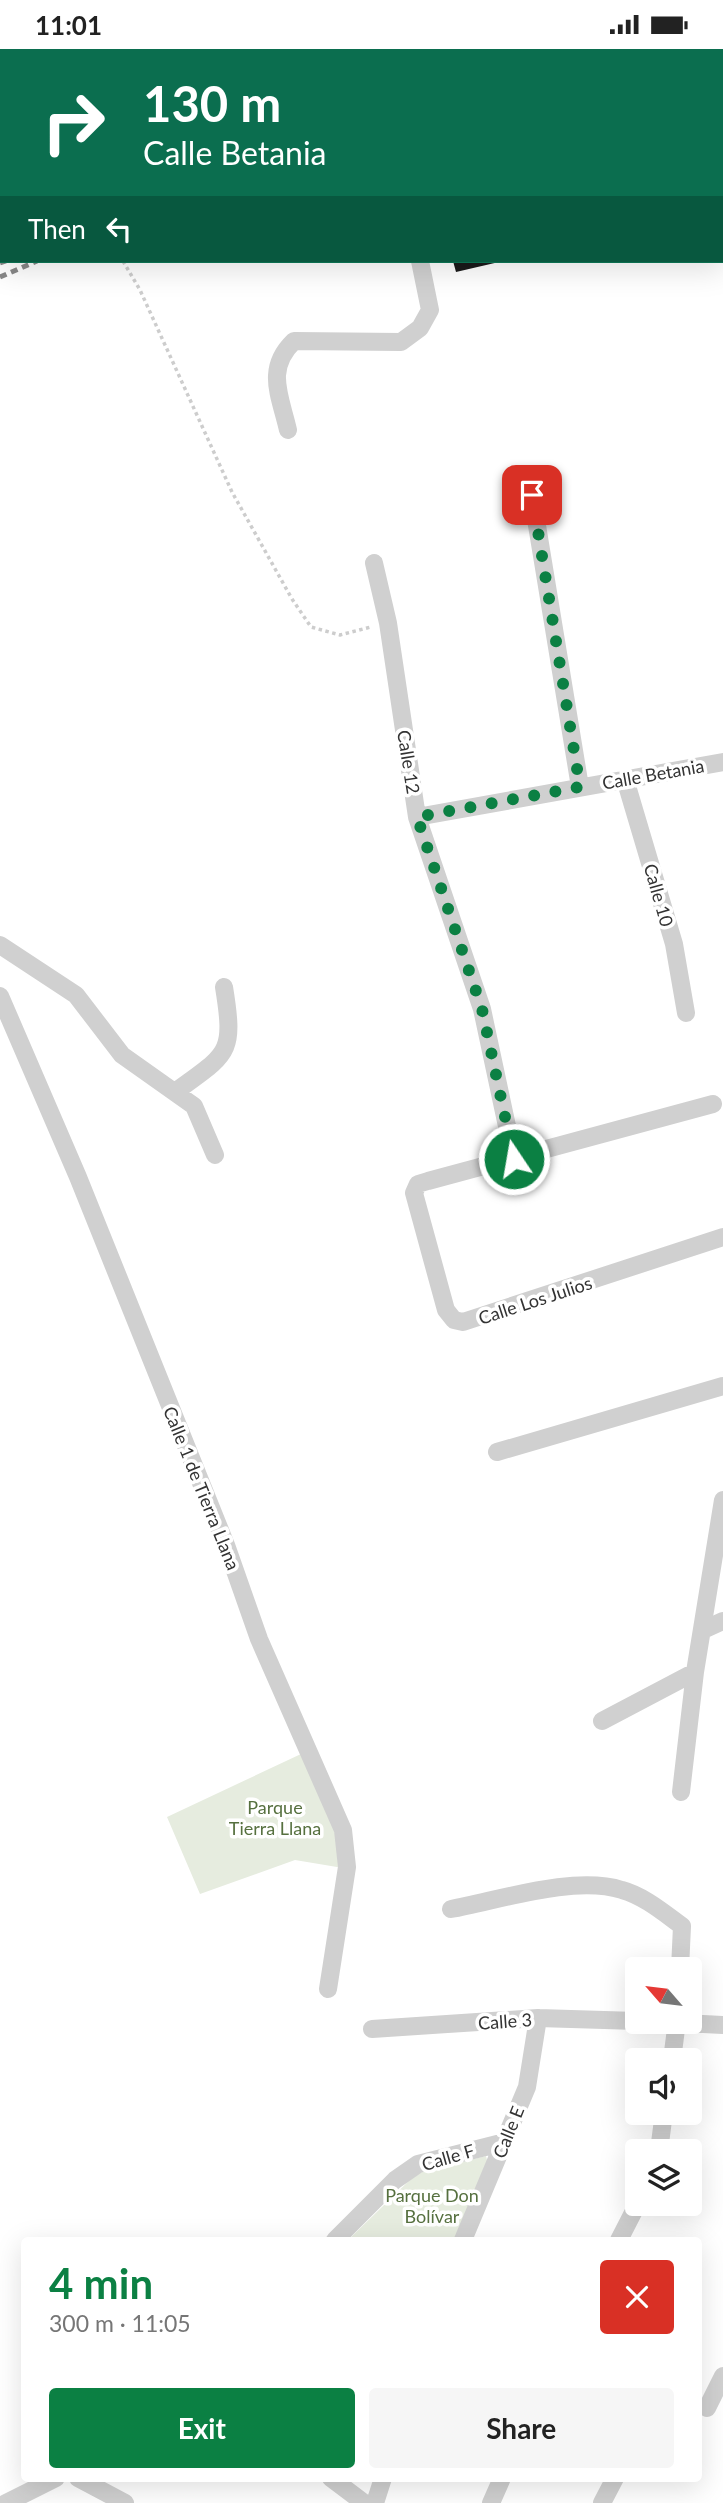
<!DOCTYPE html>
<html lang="en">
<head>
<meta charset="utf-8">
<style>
  body { margin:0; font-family:Lato,sans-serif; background:#f6f6f6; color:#222; height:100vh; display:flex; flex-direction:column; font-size:26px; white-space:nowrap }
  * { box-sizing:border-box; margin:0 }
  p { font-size:23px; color:#767676 }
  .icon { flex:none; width:38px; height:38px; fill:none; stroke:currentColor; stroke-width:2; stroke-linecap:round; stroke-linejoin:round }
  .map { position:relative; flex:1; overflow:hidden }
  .panel { position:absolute; left:21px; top:2188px; width:681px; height:245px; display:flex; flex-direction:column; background:#fff; border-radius:7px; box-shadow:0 7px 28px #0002 }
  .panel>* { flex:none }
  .top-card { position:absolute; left:0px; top:0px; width:724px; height:214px; box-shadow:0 7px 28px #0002; background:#0b6e4f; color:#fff; overflow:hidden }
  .needle { width:46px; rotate:298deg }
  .tools { position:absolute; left:625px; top:1908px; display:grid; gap:14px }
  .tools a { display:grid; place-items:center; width:77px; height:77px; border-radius:7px; background:#fff; box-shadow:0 7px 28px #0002; font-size:35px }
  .pin { position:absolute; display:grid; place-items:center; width:60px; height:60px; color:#fff; margin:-30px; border-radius:14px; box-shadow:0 4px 10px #0006 }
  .me { position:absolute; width:77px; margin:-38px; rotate:348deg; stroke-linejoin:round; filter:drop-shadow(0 0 5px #0008) }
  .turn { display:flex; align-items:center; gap:24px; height:147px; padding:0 28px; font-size:32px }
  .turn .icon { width:91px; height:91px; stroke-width:2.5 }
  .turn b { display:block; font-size:49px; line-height:60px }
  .then { display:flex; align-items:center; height:66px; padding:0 28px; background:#0003; gap:14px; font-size:26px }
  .round { display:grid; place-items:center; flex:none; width:74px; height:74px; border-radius:7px; background:#f6f6f6 }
  .overview { display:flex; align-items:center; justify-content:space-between; height:119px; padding:0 28px }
  h1 { font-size:42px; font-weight:700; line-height:52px; color:#0b8043 }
  .cta { display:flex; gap:14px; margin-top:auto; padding:14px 28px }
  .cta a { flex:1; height:80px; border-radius:7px; background:#0b8043; color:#fff; font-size:28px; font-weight:700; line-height:80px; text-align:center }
  .cta a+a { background:#f6f6f6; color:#222 }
  .status { display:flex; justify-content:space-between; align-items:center; height:49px; padding:0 35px; background:#fff; direction:ltr }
  .status svg { height:19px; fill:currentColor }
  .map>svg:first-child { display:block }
</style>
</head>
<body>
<div class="status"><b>11:01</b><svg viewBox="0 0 49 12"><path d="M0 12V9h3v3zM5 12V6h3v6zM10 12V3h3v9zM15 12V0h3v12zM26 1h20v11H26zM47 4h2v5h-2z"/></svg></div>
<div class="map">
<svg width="723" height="2454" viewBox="0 0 723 2454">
  <rect width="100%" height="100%" fill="#fff"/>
  <path fill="#e6ecdf" d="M 301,1705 L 337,1778 L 343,1819 L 295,1811 L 200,1845 L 167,1768 Z
    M 486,2107 L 488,2115 L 455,2191 L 348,2191 L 417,2124 Z"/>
  <path fill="#1a1a1a" d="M 453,212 L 499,212 L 499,213 L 456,223 Z"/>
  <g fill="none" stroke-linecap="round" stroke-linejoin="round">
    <path stroke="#cdcdcd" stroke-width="3.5" stroke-dasharray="3.5 3.5" stroke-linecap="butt" d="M 425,2 L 429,0
      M 123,212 L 140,241 L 232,443 L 292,550 L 311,578 L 340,586 L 371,578"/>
    <path stroke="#d0d0d0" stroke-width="18" d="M 288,381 C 280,346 265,320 294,292 L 401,293 L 420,279 L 430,261 L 420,212
      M 532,446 L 580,738
      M 374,514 L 388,574 L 417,768 L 482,960 L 514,1110
      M 625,730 L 674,895 L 686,964
      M 417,768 L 723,713
      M 0,896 L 76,946 L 122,1006 L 194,1057 L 215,1106
      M 0,947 L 78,1128 L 226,1496 L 259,1590 L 343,1781 L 347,1818 L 328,1940
      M 175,1043 C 228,1004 235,1006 224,938
      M 713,1055 L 428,1132 L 418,1135 L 414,1144 L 446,1261 L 454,1271 L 463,1273 L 723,1188
      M 497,1403 L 723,1337
      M 703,1581 L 723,1572
      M 602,1672 L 695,1623
      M 681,1743 L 695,1623 L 723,1451
      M 451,1860 C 500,1851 574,1826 622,1841 C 644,1847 664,1864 682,1877 L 680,1920
      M 643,1972 L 723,1976
      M 372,1980 L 538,1969 L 637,1972
      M 672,2011 L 677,1972
      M 659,2102 L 664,2063
      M 335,2191 L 395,2131 L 418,2115 L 505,2093
      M 463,2191 L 527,2038 L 538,1969
      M 619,2191 L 638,2154
      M 707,2359 L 723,2327
      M 78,2429 L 125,2454
      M 331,2429 L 364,2454
      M 6,2454 L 56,2429
      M 375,2454 L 383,2429
      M 491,2454 L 502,2429
      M 602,2454 L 615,2429"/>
    <path stroke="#ababab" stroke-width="23" d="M 0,93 L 2,93
      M 0,175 L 2,175"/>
    <path stroke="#9a9a9a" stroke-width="26" d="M 262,2 L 265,0
      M 347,2 L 351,0
      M 0,118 L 2,117
      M 0,150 L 2,149"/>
    <path stroke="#888" stroke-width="5" stroke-dasharray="7 5" stroke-linecap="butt" d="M 478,2 L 482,0
      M 501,2 L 505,0
      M 0,214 L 6,212
      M 0,228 L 37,212"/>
  </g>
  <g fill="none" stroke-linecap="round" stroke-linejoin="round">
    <path stroke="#0b8043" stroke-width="12" stroke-dasharray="0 21.6" d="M 514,1110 L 482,960 L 417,768 L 580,738 L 532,446"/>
  </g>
  <g text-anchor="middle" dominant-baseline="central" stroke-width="7" stroke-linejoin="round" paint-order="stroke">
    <g font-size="18" fill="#333" stroke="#fff">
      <text transform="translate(409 713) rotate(81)">Calle 12</text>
      <text transform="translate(653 725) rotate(-10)">Calle Betania</text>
      <text transform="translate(659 846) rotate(74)">Calle 10</text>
      <text transform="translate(535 1251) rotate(-18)">Calle Los Julios</text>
      <text transform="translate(202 1439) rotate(68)">Calle 1 de Tierra Llana</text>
      <text transform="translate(505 1972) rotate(-4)">Calle 3</text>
      <text transform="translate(508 2083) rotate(-68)">Calle E</text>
      <text transform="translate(448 2108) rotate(-16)">Calle F</text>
    </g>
    <g font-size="18" fill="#56703f" stroke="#fff">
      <text x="275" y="1758">Parque<tspan x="275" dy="21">Tierra Llana</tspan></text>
      <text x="432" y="2146">Parque Don<tspan x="432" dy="21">Bolívar</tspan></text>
    </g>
  </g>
</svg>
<div class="tools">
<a><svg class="needle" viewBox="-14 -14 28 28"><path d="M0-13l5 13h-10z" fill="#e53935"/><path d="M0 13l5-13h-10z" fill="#767676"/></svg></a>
<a><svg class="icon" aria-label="sound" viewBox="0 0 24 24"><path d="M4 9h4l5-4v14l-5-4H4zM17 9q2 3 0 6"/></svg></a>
<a><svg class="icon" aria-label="layers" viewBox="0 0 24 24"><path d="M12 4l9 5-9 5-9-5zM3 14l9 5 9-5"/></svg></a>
</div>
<div class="pin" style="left:532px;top:446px;background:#d93025"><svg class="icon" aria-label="arrive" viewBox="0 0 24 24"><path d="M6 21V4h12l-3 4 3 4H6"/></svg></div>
<svg class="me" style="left:514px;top:1110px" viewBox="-20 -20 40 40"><circle r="17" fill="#0b8043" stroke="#fff" stroke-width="3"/><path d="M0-11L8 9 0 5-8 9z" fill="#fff"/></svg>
<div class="top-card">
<div class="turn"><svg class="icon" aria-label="right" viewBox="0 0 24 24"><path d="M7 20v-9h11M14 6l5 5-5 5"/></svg><div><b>130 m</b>Calle Betania</div></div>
<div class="then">Then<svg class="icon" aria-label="left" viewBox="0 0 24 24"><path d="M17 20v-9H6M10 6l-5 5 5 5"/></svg></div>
</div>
<section class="panel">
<div class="overview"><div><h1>4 min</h1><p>300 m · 11:05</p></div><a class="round" style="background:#d93025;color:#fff"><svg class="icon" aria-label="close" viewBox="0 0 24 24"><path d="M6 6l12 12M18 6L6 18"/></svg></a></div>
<div class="cta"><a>Exit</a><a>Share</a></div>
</section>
</div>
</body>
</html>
